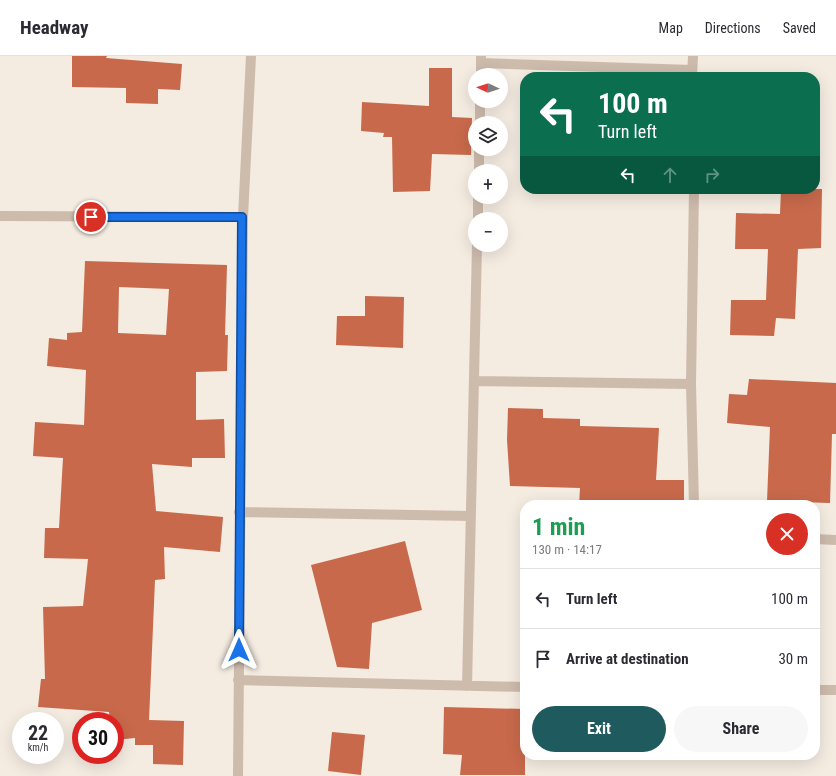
<!DOCTYPE html>
<html lang="en">
<head>
<meta charset="utf-8">
<style>
  body { margin:0; font-family:"Roboto Condensed",sans-serif; background:#f7f7f7; color:#2b2b33; height:100vh; display:flex; flex-direction:column; font-size:15px; white-space:nowrap }
  * { box-sizing:border-box; margin:0 }
  p { font-size:13px; color:#7c7c81 }
  .icon { flex:none; width:22px; height:22px; fill:none; stroke:currentColor; stroke-width:2; stroke-linecap:round; stroke-linejoin:round }
  .map { position:relative; flex:1; overflow:hidden }
  .drawer { position:absolute; left:520px; top:444px; width:300px; height:260px; display:flex; flex-direction:column; background:#fff; border-radius:16px; box-shadow:0 4px 16px #0002 }
  .drawer>* { flex:none }
  .banner { position:absolute; left:520px; top:16px; width:300px; height:122px; border-radius:16px; box-shadow:0 4px 16px #0002; background:#0b6e4f; color:#fff; overflow:hidden }
  .needle { width:26px; rotate:274deg }
  .fabs { position:absolute; left:468px; top:12px; display:grid; gap:8px }
  .fabs a { display:grid; place-items:center; width:40px; height:40px; border-radius:50%; background:#fff; box-shadow:0 4px 16px #0002; font-size:20px }
  .speed { position:absolute; left:12px; top:656px; display:flex; gap:8px; font-size:20px; font-weight:700; text-align:center }
  .speed>* { display:grid; place-content:center; width:52px; height:52px; border-radius:50%; background:#fff; box-shadow:0 4px 16px #0002; line-height:1 }
  .speed small { font-size:10px; font-weight:400 }
  .speed .limit { border:6px solid #d22; background:#fff; color:#111 }
  .pin { position:absolute; display:grid; place-items:center; width:34px; height:34px; color:#fff; margin:-17px; border:2px solid #fff; border-radius:50%; box-shadow:0 1px 4px #0007 }
  .me { position:absolute; width:44px; margin:-22px; rotate:0deg; stroke-linejoin:round; filter:drop-shadow(0 0 3px #0008) }
  .turn { display:flex; align-items:center; gap:14px; height:84px; padding:0 12px; font-size:18px }
  .turn .icon { width:52px; height:52px; stroke-width:2.5 }
  .turn b { display:block; font-size:28px; line-height:34px }
  .lanes { display:flex; align-items:center; height:38px; padding:0 12px; background:#0003; justify-content:center; gap:20px; direction:ltr }
  .lanes .off { opacity:.35 }
  .round { display:grid; place-items:center; flex:none; width:42px; height:42px; border-radius:21px; background:#f7f7f7 }
  .summary { display:flex; align-items:center; justify-content:space-between; height:68px; padding:0 12px }
  h1 { font-size:24px; font-weight:700; line-height:30px; color:#1e9e55 }
  .cta { display:flex; gap:8px; margin-top:auto; padding:8px 12px }
  .cta a { flex:1; height:46px; border-radius:24px; background:#1f5a5e; color:#fff; font-size:16px; font-weight:700; line-height:46px; text-align:center }
  .cta a+a { background:#f7f7f7; color:#2b2b33 }
  ul { padding:0; list-style:none }
  li { display:flex; align-items:center; gap:12px; height:60px; padding:0 12px; border-top:1px solid #e1e1e2 }
  li div { flex:1 }
  li b { display:block; font-size:15px }
  li em { font-style:normal }
  header { display:flex; align-items:center; gap:24px; box-sizing:border-box; height:56px; padding:0 20px; background:#fff; border-bottom:1px solid #e1e1e2 }
  header strong { font-size:19px }
  nav { display:flex; gap:22px; margin-inline-start:auto; font-size:14px }
  .map>svg:first-child { display:block }
  .building { fill:#c8694b; fill-rule:evenodd }
  .lines { fill:none; stroke-linecap:round; stroke-linejoin:round }
  .minor { stroke:#cdbbac; stroke-width:10 }
  .route-casing { stroke:#114b97; stroke-width:10 }
  .route { stroke:#1a73e8; stroke-width:7 }
</style>
</head>
<body>
<header>
<strong>Headway</strong>
<nav><a>Map</a><a>Directions</a><a>Saved</a></nav>
</header>
<div class="map">
<svg width="836" height="720" viewBox="0 0 836 720">
  <rect width="100%" height="100%" fill="#f4ebe1"/>
  <!-- building -->
  <path class="building" d="M72,0H107L106,2L182,8L180,34L158,33V48L126,47V32L72,31Z
    M429,12H452V61L472,62L471,99L432,98L430,135L393,136L392,81H383L384,77L361,75L362,46L429,50Z
    M781,133H822L821,192L798,193L795,263L776,262L774,280L730,279L731,244H766L768,193H735L736,157L780,158Z
    M85,205L227,209L225,279H228L227,315L196,316V364L224,363L225,402H192V411L152,408L156,455L223,461L220,496L164,491L165,523L155,524L149,664L184,665L183,709L153,708V689H135V682L115,684V665H110L109,656L38,651L41,623H45L43,551L83,550L88,503L44,502L45,472H59L63,402L33,400L35,366L84,369L86,314L47,310L49,282L67,284V277L82,276ZM119,231L169,233L166,279L118,277Z
    M365,240L404,241L403,292L336,289L337,260H365Z
    M749,323L836,327V378H832L830,447L767,445L770,371L727,367L729,338L747,339Z
    M508,352L543,353V362L580,363V370L659,372L656,424H684V449H579L580,432L510,430L507,384Z
    M405,485L422,554L372,567L369,613L337,611L311,509Z
    M444,651L525,653V719H460L462,699L443,698Z
    M332,676L365,679L361,719L328,715Z"/>
  <g class="lines">
    <!-- minor -->
    <path class="minor" d="M481,7L692,14
      M481,19V0
      M692,21L693,0
      M480,67V45
      M479,115V93
      M694,133L691,328L694,449
      M0,160L243,161
      M478,163V141
      M474,325L691,328
      M239,456L471,460
      M815,483L836,484
      M238,624L525,631
      M467,630L477,189
      M815,634H836
      M238,720L243,161L251,0"/>
  </g>
  <g class="lines">
    <defs>
      <path id="route" d="M91,161H242L239,594"/>
    </defs>
    <!-- route casing -->
    <use href="#route" class="route-casing"/>
    <!-- route -->
    <use href="#route" class="route"/>
  </g>
</svg>
<div class="fabs">
<a><svg class="needle" viewBox="-14 -14 28 28"><path d="M0-13l5 13h-10z" fill="#e53935"/><path d="M0 13l5-13h-10z" fill="#7c7c81"/></svg></a>
<a><svg class="icon" aria-label="layers" viewBox="0 0 24 24"><path d="M12 4l9 5-9 5-9-5zM3 14l9 5 9-5"/></svg></a>
<a>+</a>
<a>−</a>
</div>
<div class="speed"><div>22<small>km/h</small></div><div class="limit">30</div></div>
<div class="pin" style="left:91px;top:161px;background:#d93025"><svg class="icon" aria-label="arrive" viewBox="0 0 24 24"><path d="M6 21V4h12l-3 4 3 4H6"/></svg></div>
<svg class="me" style="left:239px;top:594px" viewBox="-20 -20 40 40"><path d="M0-17L14 15 0 8-14 15z" fill="#1a73e8" stroke="#fff" stroke-width="4"/></svg>
<div class="banner">
<div class="turn"><svg class="icon" aria-label="left" viewBox="0 0 24 24"><path d="M17 20v-9H6M10 6l-5 5 5 5"/></svg><div><b>100 m</b>Turn left</div></div>
<div class="lanes"><svg class="icon" aria-label="left" viewBox="0 0 24 24"><path d="M17 20v-9H6M10 6l-5 5 5 5"/></svg><svg class="icon off" aria-label="ahead" viewBox="0 0 24 24"><path d="M12 20V5M6 11l6-6 6 6"/></svg><svg class="icon off" aria-label="right" viewBox="0 0 24 24"><path d="M7 20v-9h11M14 6l5 5-5 5"/></svg></div>
</div>
<section class="drawer">
<div class="summary"><div><h1>1 min</h1><p>130 m · 14:17</p></div><a class="round" style="background:#d93025;color:#fff"><svg class="icon" aria-label="close" viewBox="0 0 24 24"><path d="M6 6l12 12M18 6L6 18"/></svg></a></div>
<ul>
<li><svg class="icon" aria-label="left" viewBox="0 0 24 24"><path d="M17 20v-9H6M10 6l-5 5 5 5"/></svg><div><b>Turn left</b></div><em>100 m</em></li>
<li><svg class="icon" aria-label="arrive" viewBox="0 0 24 24"><path d="M6 21V4h12l-3 4 3 4H6"/></svg><div><b>Arrive at destination</b></div><em>30 m</em></li>
</ul>
<div class="cta"><a>Exit</a><a>Share</a></div>
</section>
</div>
</body>
</html>
